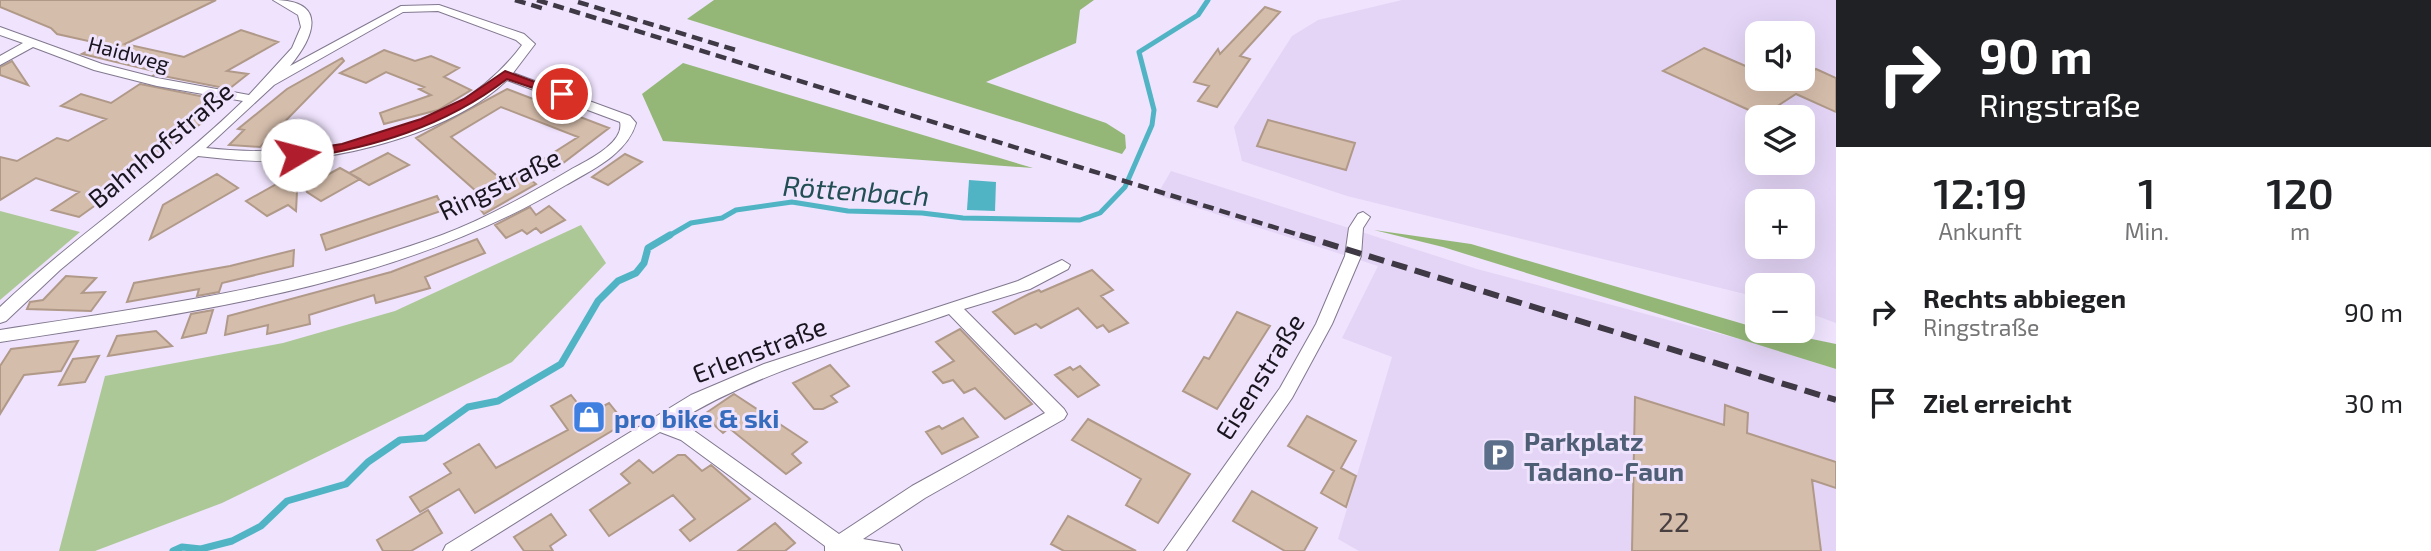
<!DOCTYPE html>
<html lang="de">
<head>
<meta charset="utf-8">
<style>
  body { margin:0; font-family:"Exo 2",sans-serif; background:#f2f2f2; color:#202124; height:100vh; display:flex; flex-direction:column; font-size:26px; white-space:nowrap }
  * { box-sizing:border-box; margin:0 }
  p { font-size:23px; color:#757577 }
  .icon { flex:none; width:38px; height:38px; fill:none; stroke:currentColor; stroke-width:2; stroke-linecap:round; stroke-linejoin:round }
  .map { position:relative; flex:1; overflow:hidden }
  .details { display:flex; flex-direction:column; background:#fff; width:595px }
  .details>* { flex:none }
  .banner { background:#202124; color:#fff; overflow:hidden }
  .controls { position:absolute; left:1745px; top:21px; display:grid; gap:14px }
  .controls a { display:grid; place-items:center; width:70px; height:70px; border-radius:14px; background:#fff; box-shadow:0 7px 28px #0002; font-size:35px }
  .pin { position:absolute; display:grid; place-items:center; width:60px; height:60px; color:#fff; margin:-30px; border:4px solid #fff; border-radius:50%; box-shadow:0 2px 7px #0007 }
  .me { position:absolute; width:77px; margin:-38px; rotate:82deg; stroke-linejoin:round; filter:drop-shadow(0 0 5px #0008) }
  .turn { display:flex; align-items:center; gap:24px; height:147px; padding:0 28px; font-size:32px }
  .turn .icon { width:91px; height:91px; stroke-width:2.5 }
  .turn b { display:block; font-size:49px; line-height:60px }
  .eta { display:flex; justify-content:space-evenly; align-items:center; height:119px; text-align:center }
  .eta b { font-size:42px; font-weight:600; line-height:49px }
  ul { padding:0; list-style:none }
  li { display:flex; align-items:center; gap:21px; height:91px; padding:0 28px }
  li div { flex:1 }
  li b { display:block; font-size:26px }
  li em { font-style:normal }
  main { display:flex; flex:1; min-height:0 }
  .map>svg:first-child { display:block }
  .built { fill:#e4d5f6; fill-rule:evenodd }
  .green { fill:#acc896 }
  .forest { fill:#94b778 }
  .water { fill:#50b4c4 }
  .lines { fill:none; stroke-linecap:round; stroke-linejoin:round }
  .stream-far1 { stroke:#50b4c4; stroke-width:5 }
  .stream { stroke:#50b4c4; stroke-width:7 }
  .building { fill:#d5bdab; stroke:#b09988; stroke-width:2 }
  .minor-casing { stroke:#82788f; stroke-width:2 }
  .minor { fill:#fff; fill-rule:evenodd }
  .rail-far1 { stroke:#3e3945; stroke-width:4.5; stroke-dasharray:11 6; stroke-linecap:butt }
  .rail { stroke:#3e3945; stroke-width:6; stroke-dasharray:16 8; stroke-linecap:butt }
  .route { fill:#b01d2c; stroke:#72131d; stroke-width:2 }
  .labels { text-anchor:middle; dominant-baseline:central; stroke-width:6; stroke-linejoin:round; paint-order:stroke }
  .far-street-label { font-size:21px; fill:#19151e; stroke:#efe3fd }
  .street-label { font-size:26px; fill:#19151e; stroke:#efe3fd }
  .shop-label { font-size:26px; font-weight:bold; fill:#366cbe; stroke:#efe3fd; text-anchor:start }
  .service-label { font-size:26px; font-weight:bold; fill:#4e5e75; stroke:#efe3fd; text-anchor:start }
  .water-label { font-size:28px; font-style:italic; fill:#224e55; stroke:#efe3fd }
  .near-number-label { font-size:28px; fill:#483f41 }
</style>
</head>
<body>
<main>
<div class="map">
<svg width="1836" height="551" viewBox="0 0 1836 551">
  <rect width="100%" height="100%" fill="#efe3fd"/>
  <!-- built -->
  <path class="built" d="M1402,0H1836V323L1803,311L1802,285H1757V297L1347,196L1242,161L1234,127L1292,36L1318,20ZM1757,33H1802V79H1757ZM1757,117H1802V163H1757ZM1757,201H1802V247H1757Z
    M1171,171L1477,269L1758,344L1836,369V551H1359L1338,539L1392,357L1342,338L1378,266L1157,195Z"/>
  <!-- green -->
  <path class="green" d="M0,211L80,232L0,300Z
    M581,225L606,263L512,362L222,503L95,551H59L105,376L283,343L395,311Z"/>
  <!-- forest -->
  <path class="forest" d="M714,0H1094L1080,10L1076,43L986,82L1106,123L1125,135L1126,148L1122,154L687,19Z
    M683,63L1033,168L663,141L642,94Z
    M1374,230L1471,244L1757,328V331H1773L1836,344V369L1443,247Z"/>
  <!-- water -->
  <path class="water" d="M969,180L996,182L995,211L967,210Z"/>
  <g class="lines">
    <!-- stream-far1 -->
    <path class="stream-far1" d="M667,237L691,223L722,218L736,210L792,202L848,211L922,213L963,218L1080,220L1100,213L1125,187L1152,125L1154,110L1139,52L1198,15L1208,0"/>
    <!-- stream -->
    <path class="stream" d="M173,551L182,547L201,549L232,541L261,526L287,501L346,484L368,462L400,440L425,438L468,407L498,401L561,364L598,301L618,281L636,273L644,263L648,248L670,235"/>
  </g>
  <!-- building -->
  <path class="building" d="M0,0H216L125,44L184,57L241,30L278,42L227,71L248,74L229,89L158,75H154L158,72L82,54L102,44L57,34L51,28L0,7Z
    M1265,7L1280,12L1240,56L1250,59L1217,107L1198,101L1209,86L1194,82L1218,49L1220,54Z
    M1704,48L1757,71V79H1774L1790,86L1816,69L1836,78V112L1796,94L1762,116L1663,71Z
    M384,50L415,61L431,56L459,68L444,77L471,90L438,110L384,124L380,113L431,95L419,89L424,87L386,72L366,83L340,73Z
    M342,58L344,61L260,147L229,145L244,130L238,129L287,89Z
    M12,61L28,85L0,75V67Z
    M140,84L215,99L197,116L208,118L177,142L167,141L173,145L100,195L107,197L79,217L52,210L79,192L36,178L0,200V157L17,161L57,138L68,141L106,119L61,106L81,94L111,103Z
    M507,89L609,128L554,170L539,162L578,137L501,107L451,137L502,180L521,172L536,184L484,214L480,209L486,200L416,138Z
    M1268,120L1355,143L1346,170L1257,146Z
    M388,153L409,165L369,185L349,173Z
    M625,154L642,162L608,185L592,177Z
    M297,162H303L327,175L340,168L360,179L321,201L307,192Z
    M298,172L296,211L288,205L267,216L246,201Z
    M217,174L238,188L150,239L163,205Z
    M437,196L444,210L326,250L321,235Z
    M549,206L565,220L541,233L536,228L527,234L522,230L506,238L495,225L530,207L536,215Z
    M477,239L485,253L425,277L430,288L376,303L374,295L309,315L310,324L267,334L268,325L225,335L228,316L391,272Z
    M294,250L293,266L222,283L219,292L197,296L199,289L127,302L134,283L230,266Z
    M1092,270L1113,290L1101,296L1128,323L1109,332L1103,325L1097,328L1078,308L1041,328L1036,324L1015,334L993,312L1029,294L1039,290L1041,292Z
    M66,276L96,278L82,293L105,292L91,311L27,309L30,302L43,300Z
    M213,310L206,333L182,338L191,314Z
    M1237,312L1270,326L1217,409L1183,391L1204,357L1209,359Z
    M960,329L1032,404L1005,419L975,388L964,393L953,380L943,383L933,372L954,361L936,342Z
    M156,331L172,346L108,356L117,336Z
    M78,341L61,371L24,375L0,414V366L11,349Z
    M99,356L85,382L59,385L73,359Z
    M830,365L849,386L831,396L837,402L823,409H814L793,383Z
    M1080,366L1099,385L1078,397L1055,375L1070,367L1073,370Z
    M734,394L807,442L792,454L801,463L786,474L729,428L723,433L703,415Z
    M571,395L583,410L593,404L598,409L609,403L625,423L475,513L459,489L420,512L410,497L451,473L444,464L479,444L496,468L568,430L551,406Z
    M1635,397L1724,425L1725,405L1748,413L1747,433L1836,462V488L1812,480L1821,551H1632Z
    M1307,416L1356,441L1341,468L1356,476L1346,507L1321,493L1334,471L1288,446Z
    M963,418L978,437L942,454L926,432L939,426L942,429Z
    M1088,419L1190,474L1158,523L1126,505L1141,479L1072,440Z
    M678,455H685L702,471L711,465L750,499L690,541L680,530L695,519L673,495L609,536L590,510L630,483L621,474L639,460L653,473Z
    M1252,491L1317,528L1304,551H1285L1233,521Z
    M428,510L442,533L411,551H383L377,540Z
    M551,514L566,535L550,546L553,551H524L514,537Z
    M1068,516L1136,551H1064L1051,544Z
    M775,523L795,543L785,551H738Z"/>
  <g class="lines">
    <defs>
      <path id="minor" d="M273,0C328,0 315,36 290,66L401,6L439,5L524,34L535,44L513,73L630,116L636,123C627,154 592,170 566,185C395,287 193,312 0,342V330C149,307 300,287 442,235C487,218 529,194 570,170C586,161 625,143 620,122L507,80C454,131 350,158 278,161C251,162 224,159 198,156L60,270L6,321L0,323V307C77,234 167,175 243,101L157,86L94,70L33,47L0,65V56L23,43L0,35V27L102,64L157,78L249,95L292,48L301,27L298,15ZM438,11L516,40L522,45C452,139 317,160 206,148L274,85L403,12Z
        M1363,212L1370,217L1363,228L1361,256L1332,324L1292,398L1186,551H1164L1280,388L1316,324L1345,256L1349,228L1358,214Z
        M1062,260L1070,265L1068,269L1030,289L964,309L1064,409L1067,414L1064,419L925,498L863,539L899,545L902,551H825V546L681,440L660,432L470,551H443L446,545L691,395L764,364L1018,281ZM949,314L1045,413L912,486L839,534L693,430L675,423C758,371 857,346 949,314Z"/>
    </defs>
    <!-- minor casing -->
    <use href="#minor" class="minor-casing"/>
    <!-- minor -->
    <use href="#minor" class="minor"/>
    <!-- rail-far1 -->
    <path class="rail-far1" d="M515,0L545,9
      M537,0L1306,237
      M578,2L739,51"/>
    <!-- rail -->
    <path class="rail" d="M1300,235L1836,400"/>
  </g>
  <!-- route -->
  <path class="route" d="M505,71L568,94L562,98L507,79C444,127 375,147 297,159L290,155L297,151L342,144L421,119L464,99Z"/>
  <!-- icons -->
  <defs>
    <symbol id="shop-square" viewBox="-11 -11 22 22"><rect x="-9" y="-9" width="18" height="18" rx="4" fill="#3f7fe0" stroke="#efe3fd"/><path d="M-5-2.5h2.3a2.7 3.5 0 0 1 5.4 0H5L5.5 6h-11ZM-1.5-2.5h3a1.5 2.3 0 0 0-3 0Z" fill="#fff"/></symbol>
    <symbol id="parking-square" viewBox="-11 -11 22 22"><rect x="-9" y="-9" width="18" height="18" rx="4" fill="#5c6f8a" stroke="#efe3fd"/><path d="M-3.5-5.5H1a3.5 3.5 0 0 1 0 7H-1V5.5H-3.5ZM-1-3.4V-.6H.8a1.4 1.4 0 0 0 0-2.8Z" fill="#fff"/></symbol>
  </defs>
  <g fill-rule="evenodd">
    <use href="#shop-square" x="570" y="398" width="38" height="38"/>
    <use href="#parking-square" x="1480" y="436" width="38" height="38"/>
  </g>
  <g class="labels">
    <!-- far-street labels -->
    <g class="far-street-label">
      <text transform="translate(129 53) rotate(15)">Haidweg</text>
    </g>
    <!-- street labels -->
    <g class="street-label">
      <text transform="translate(160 144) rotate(-40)">Bahnhofstraße</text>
      <text transform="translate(499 183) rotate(-26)">Ringstraße</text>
      <text transform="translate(759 349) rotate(-21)">Erlenstraße</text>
      <text transform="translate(1259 376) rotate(-58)">Eisenstraße</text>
    </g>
    <!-- shop labels -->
    <g class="shop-label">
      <text x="614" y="417">pro bike &amp; ski</text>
    </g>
    <!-- service labels -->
    <g class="service-label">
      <text x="1524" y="440">Parkplatz<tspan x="1524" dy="30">Tadano-Faun</tspan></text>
    </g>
    <!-- water labels -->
    <g class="water-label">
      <text transform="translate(856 190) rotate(4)">Röttenbach</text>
    </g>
    <!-- near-number labels -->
    <g class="near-number-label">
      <text x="1674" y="521">22</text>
    </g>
  </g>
</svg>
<div class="controls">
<a><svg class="icon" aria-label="sound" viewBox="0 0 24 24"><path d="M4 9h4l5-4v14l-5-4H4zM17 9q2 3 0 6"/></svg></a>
<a><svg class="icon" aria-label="layers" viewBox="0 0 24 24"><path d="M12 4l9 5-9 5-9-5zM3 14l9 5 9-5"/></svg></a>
<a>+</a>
<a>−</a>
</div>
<div class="pin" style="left:562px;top:94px;background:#d93025"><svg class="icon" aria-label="arrive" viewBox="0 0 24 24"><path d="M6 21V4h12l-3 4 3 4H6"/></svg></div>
<svg class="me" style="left:297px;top:155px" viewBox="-20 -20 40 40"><circle r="19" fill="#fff"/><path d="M0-13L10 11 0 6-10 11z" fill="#b01d2c"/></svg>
</div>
<section class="details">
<div class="banner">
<div class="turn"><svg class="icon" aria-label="right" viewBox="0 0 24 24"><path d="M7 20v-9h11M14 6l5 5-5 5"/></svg><div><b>90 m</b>Ringstraße</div></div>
</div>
<div class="eta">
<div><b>12:19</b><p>Ankunft</p></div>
<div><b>1</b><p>Min.</p></div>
<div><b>120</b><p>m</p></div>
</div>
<ul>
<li><svg class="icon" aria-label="right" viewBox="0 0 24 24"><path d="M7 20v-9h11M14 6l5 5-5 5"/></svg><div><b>Rechts abbiegen</b><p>Ringstraße</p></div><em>90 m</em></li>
<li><svg class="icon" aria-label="arrive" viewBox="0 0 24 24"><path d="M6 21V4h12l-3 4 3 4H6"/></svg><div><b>Ziel erreicht</b></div><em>30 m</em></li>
</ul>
</section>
</main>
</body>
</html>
